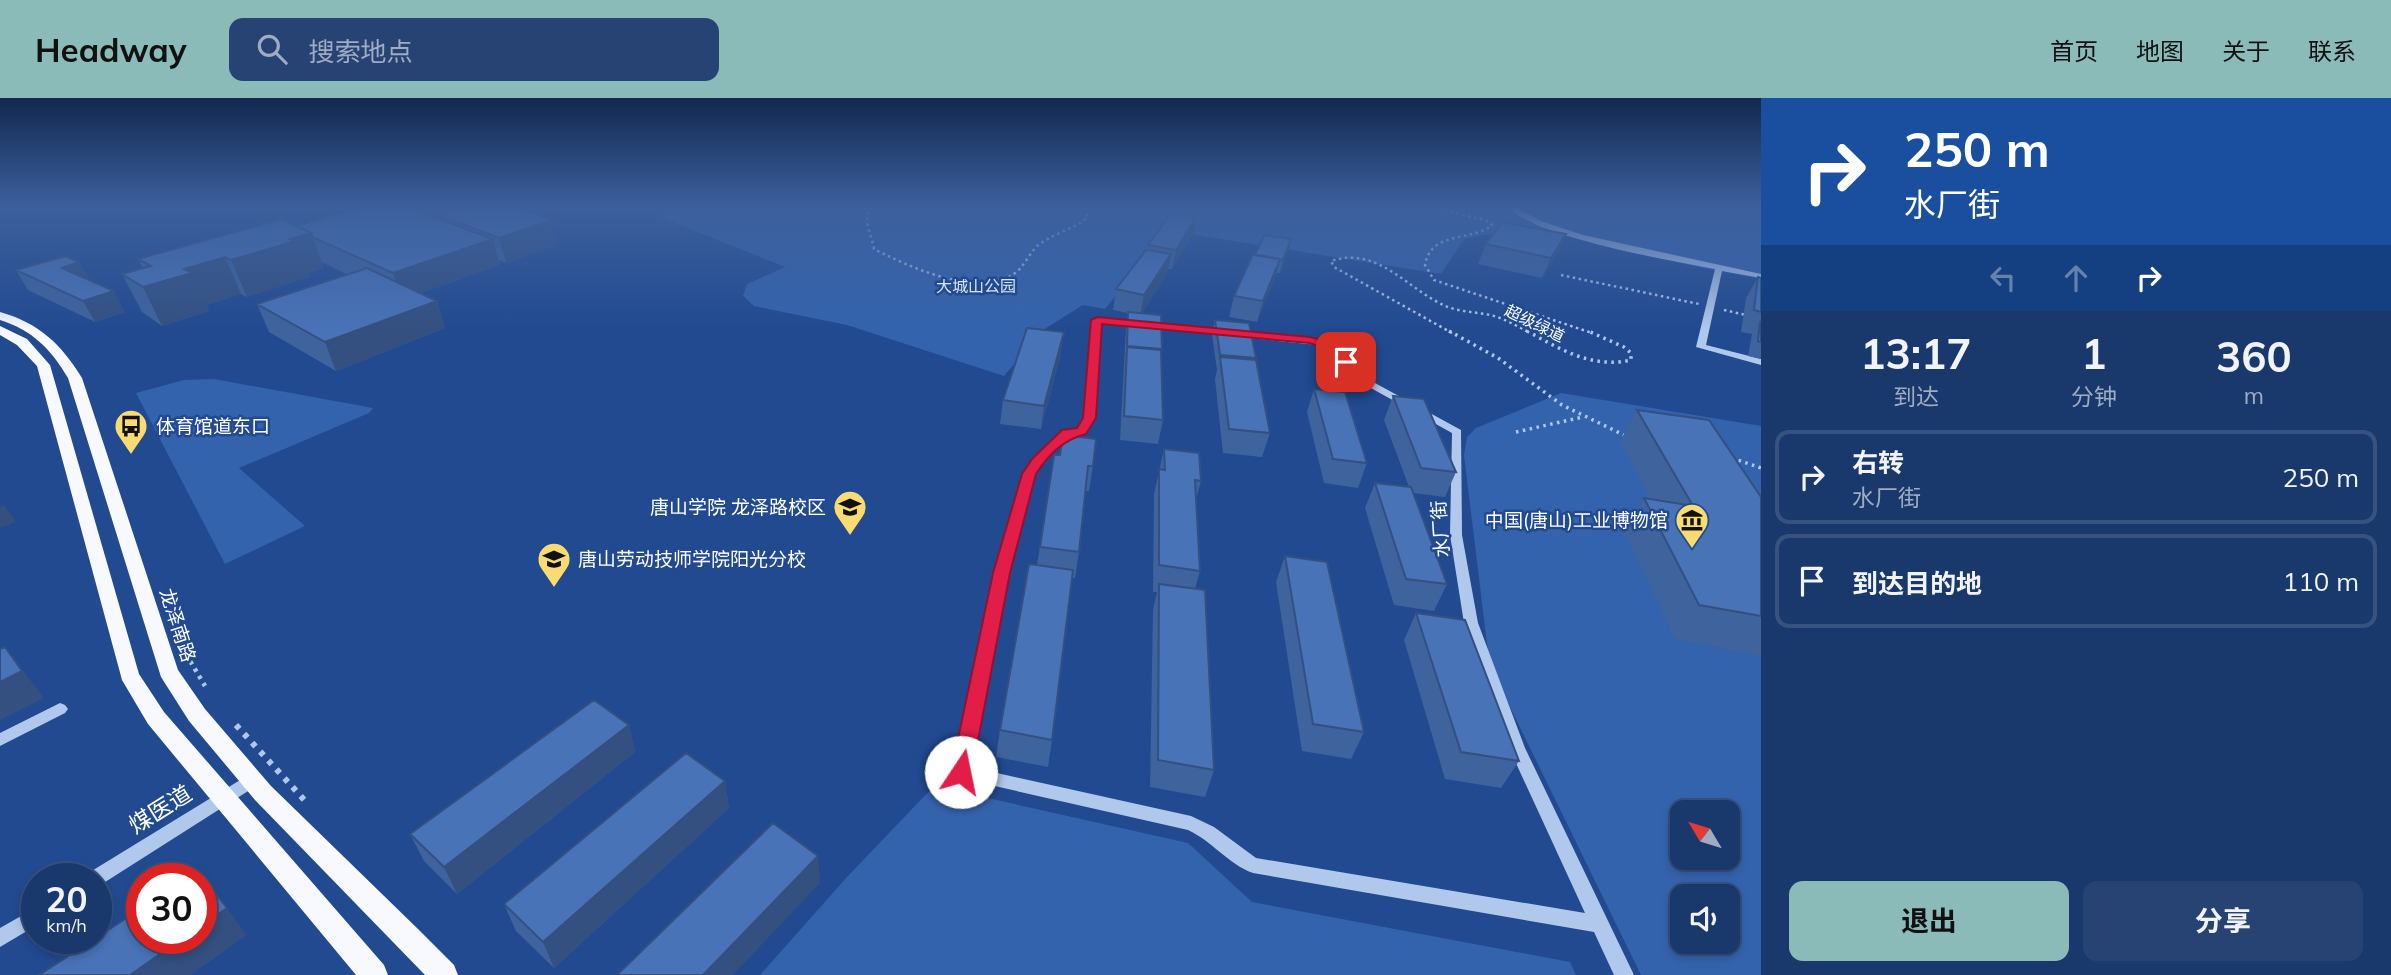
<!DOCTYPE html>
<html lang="zh">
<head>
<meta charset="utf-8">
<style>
  body { margin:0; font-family:Mulish,"Noto Sans SC",sans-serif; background:#264374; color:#f1f3f6; height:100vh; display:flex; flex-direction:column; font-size:26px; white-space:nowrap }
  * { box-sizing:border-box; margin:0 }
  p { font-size:23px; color:#9facc2 }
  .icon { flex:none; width:38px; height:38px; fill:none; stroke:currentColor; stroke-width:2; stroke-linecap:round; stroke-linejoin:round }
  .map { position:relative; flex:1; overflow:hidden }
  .sheet { display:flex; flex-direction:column; background:#19386c; width:630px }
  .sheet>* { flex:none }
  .banner { background:#1a4fa0; color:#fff; overflow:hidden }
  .needle { width:46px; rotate:308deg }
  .tools { position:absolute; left:1670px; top:702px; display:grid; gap:14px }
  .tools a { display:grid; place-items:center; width:70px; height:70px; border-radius:14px; background:#19386c; box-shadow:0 4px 10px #0003,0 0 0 2px #37527f; font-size:35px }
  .speed { position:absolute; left:21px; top:765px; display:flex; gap:14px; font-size:35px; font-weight:700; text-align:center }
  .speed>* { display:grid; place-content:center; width:91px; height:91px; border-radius:50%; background:#19386c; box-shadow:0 4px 10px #0003,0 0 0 2px #37527f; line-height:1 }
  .speed small { font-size:18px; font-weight:400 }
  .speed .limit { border:10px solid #d22; background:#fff; color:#111 }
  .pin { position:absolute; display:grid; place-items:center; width:60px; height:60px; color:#fff; margin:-30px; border-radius:14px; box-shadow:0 4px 10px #0006 }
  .me { position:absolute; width:77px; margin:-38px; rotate:11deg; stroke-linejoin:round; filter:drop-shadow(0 0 5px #0008) }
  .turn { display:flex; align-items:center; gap:24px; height:147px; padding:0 28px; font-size:32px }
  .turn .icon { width:91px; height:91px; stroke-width:2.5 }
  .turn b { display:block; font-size:49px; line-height:60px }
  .lanes { display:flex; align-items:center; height:66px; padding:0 28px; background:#0003; justify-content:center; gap:35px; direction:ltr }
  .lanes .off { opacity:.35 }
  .eta { display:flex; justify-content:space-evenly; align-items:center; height:119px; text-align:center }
  .eta b { font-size:42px; font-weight:700; line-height:49px }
  .primary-button { display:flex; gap:14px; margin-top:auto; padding:14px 28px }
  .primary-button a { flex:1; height:80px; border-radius:14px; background:#8bbbb9; color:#111; font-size:28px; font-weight:700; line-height:80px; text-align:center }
  .primary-button a+a { background:#264374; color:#f1f3f6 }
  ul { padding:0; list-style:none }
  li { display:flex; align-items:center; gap:21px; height:94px; margin:0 14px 10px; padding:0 14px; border:4px solid #37527f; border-radius:14px }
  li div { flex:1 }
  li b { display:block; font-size:26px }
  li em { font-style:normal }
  header { display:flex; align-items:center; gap:42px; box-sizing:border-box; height:98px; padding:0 35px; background:#8bbbb9; color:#111 }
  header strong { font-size:33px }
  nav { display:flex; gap:38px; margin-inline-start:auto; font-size:24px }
  .search { width:490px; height:63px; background:#264374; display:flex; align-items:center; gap:18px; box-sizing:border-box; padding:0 24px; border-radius:14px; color:#9facc2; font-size:26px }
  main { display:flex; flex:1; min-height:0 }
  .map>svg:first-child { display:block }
  .green { fill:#3463ad; fill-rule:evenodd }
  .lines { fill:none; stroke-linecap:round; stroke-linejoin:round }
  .path-far3 { stroke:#b1c8ed; stroke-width:2.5; stroke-dasharray:2.5 3.5; stroke-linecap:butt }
  .path-far2 { stroke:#b1c8ed; stroke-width:3.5; stroke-dasharray:2.5 4.5; stroke-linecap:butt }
  .path-far1 { stroke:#b1c8ed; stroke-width:4.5; stroke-dasharray:3.5 5; stroke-linecap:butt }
  .path { stroke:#b1c8ed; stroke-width:6; stroke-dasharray:5 7; stroke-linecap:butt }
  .minor { fill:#b1c8ed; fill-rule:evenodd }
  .major { fill:#f7f9ff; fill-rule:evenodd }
  .wall { fill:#3f639d }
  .shaded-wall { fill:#335080 }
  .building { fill:#4973b7; stroke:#335080; stroke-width:2 }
  .route { fill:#e11d48; stroke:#92132f; stroke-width:2 }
  .labels { text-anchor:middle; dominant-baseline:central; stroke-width:5; stroke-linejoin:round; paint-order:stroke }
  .far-park-label { font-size:16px; fill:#d6e4f9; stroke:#214a90 }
  .far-street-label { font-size:16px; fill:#fff; stroke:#214a90 }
  .poi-label { font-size:19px; fill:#fff; stroke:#214a90; text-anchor:start }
  .street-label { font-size:19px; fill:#fff; stroke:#214a90 }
  .near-street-label { font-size:23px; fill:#fff; stroke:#214a90 }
</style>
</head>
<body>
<header>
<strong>Headway</strong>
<div class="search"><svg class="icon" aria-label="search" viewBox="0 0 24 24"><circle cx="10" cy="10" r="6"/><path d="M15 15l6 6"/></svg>搜索地点</div>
<nav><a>首页</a><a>地图</a><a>关于</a><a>联系</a></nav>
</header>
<main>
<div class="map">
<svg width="1761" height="877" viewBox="0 0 1761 877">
  <rect width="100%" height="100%" fill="#214a90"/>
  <!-- green -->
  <path class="green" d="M667,110H1761V181L1693,168L1514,125L1501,126L1500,134L1464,141L1441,176L1158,131L1138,169L1105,211L1083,207L1043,232L1004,278L847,227L754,208L743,198L747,186L785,169L660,119Z
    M214,281L373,310L369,315L239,370L305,428L225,466L136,295L184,282Z
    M1561,295L1761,328V877H1641L1510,609L1488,554L1464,357L1467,339L1476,330ZM1682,714H1727V760H1682ZM1682,798H1727V844H1682Z
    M934,688L1188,745L1252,804L1570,864L1576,877H760L847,779Z"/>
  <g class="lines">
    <!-- path-far3 -->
    <path class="path-far3" d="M873,110L867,116C866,129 872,138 874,151C907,168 977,200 1012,177C1025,170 1029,153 1041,145C1056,135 1074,131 1088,119L1085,110
      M1433,110L1485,122L1492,127C1472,144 1431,132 1425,167L1434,182L1592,235
      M1561,177L1699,206
      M1724,212L1746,217
      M1452,235L1334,169L1331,163C1379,147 1408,193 1448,209C1461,214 1476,214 1490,217C1504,220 1517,228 1530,235"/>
    <!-- path-far2 -->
    <path class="path-far2" d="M1449,233L1498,260L1562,307L1628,339
      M1527,233C1560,251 1592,271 1631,262V255L1624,249L1588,233
      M1516,334L1583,319
      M1732,360L1761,370"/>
    <!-- path-far1 -->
    <path class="path-far1" d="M186,556L205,588"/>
    <!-- path -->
    <path class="path" d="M236,627L308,706"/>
    <!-- minor -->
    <path class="minor" d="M1509,110H1516L1541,123L1583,137L1761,176V180L1722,173L1706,247L1761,261V267L1696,249L1715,171C1668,162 1540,140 1509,110Z
      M1097,219L1323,242L1332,246L1375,285L1461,332L1462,437L1478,525L1525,650L1634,877H1614L1594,834L1253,775C1228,766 1212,743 1188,732L955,679L953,674L995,475L1023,377L1048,346L1062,336L1078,331L1084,320L1093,222ZM1101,225L1318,247L1326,250L1369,289L1452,335L1450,437L1464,525L1509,650L1585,815L1256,760L1214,729L1191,718L970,669L1007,475L1035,377L1049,357L1062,345L1086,335L1094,320Z
      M60,605L65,607L68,611L65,615L0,648V635Z
      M250,676L256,678L258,683L256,688L102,786L96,788V780H87L90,774Z
      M37,809V827L0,849V830Z"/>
    <!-- major -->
    <path class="major" d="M0,214C39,225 61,246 82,280L178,572L205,611L271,688L418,831L454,867L458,877H425L255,702L189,623L161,579L68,280C51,251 32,232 0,222Z
      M0,228L27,241L50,267L139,576L164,614L384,867L388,877H356L148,626L122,582L37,268L17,247L0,237Z"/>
  </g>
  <!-- wall -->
  <path class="wall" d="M361,110H517L557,147L506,165L499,162L500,167L421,195L437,203L445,230L336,273L269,234L257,206L348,177L322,164L324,170L308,175L309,179L247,199L241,196L206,207L209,213L162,228L142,214L122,176L143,170L138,161L296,128Z
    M1196,119L1193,138L1172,171H1168L1167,176L1142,215L1163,322L1158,346L1120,342L1126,229L1128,215L1113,212L1116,191L1147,152L1148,147Z
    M1566,136L1557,156L1542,180L1478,166L1486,146Z
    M1291,141L1280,175H1276L1257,224L1229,219L1234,198L1255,157Z
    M79,164L89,182L125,214L95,224L28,192L16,172Z
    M1761,178V261L1748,258L1752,236L1741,234L1746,200L1758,179L1760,180Z
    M1215,222L1256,260L1270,335L1262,359L1223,355L1215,281L1217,272L1212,237Z
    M1061,256L1041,331L1000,326L1003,302Z
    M1314,291L1367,365L1358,390L1324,385L1307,314Z
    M1393,298L1456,374L1445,399L1413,395L1447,486L1434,513L1394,507L1365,410L1375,385L1409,389L1384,322Z
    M1637,312L1761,399V558L1675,541L1624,433L1644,400L1650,401L1620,343Z
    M1164,351L1201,383L1196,401L1200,473L1195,491L1214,672L1205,699L1150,689L1153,512L1157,494H1153L1154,396Z
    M1054,357L1093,368L1089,393H1085L1079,454L1075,480H1072L1052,642L1048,669L996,659L1000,632L1037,467Z
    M1285,458L1364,634L1351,661L1302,653L1276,484Z
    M1416,515L1519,663L1501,690L1445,681L1404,542Z
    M629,627L635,654L457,796L424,763L410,736Z
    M725,683L729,710L554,870L516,833L504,806Z"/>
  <!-- shaded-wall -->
  <path class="shaded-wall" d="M1196,119L1193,138L1172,171L1176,152Z
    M552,122L557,147L506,165L499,140Z
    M311,135L324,170L308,175L309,179L247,199L231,162L290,141Z
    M1566,136L1557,156L1542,180L1551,160Z
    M493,141L500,167L402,202L393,175Z
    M1291,141L1288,154L1280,175L1283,162Z
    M1171,156L1167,176L1140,218L1144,197Z
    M225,159L241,196L206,207L209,213L162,228L143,189L184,171Z
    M1280,161L1275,181L1257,224L1263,203Z
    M79,164L90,184L62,170Z
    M114,193L125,214L95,224L83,203Z
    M437,203L445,230L336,273L325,244Z
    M1064,234L1061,256L1041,331L1044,308Z
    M4,407L16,424L0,430V409Z
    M5,549L44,600L0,622V584Z
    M629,627L635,654L457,796L444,769Z
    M725,683L729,710L554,870L543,844Z
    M818,758L820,785L733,877H703Z
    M227,810L247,837L191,877H130L183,840H201V828Z"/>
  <!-- building -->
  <path class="building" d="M361,110H410L493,141L393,175L312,139L311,135L296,128Z
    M421,110H517L552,122L499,140Z
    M1171,115L1196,119L1176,152L1148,147Z
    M282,121L311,135L290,141L295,143L231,162L225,159L184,171L192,175L143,189L122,176L151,168L138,161Z
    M1502,124L1566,136L1551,160L1486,146Z
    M1264,137L1291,141L1283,162L1255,157Z
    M1146,152L1171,156L1144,197L1116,191Z
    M1253,156L1280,161L1263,203L1234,198Z
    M65,158L79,164L62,170L114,193L83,203L16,172Z
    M367,170L437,203L325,244L257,206Z
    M1758,179L1761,180V214L1754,212Z
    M1128,214L1161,217L1162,251L1127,248Z
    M1215,222L1249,225L1256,260L1220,257Z
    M1760,224H1761V244L1758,243Z
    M1027,230L1064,234L1044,308L1003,302Z
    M1127,249L1161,252L1163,322L1124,318Z
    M1220,259L1256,262L1270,335L1229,331Z
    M1314,291L1345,294L1367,365L1333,361Z
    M1393,298L1424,301L1456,374L1421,370Z
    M1637,312L1709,322L1761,399V518L1699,507L1644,400L1693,408Z
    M1063,337L1096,341L1093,368H1088L1079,454L1040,449L1054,357H1060Z
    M1164,351L1199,355L1201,383L1195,382L1200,473L1159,467V371L1165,372Z
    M1375,385L1411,389L1447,486L1406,481Z
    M1285,458L1327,464L1364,634L1313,626Z
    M1029,466L1073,472L1052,642L1000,632Z
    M1159,486L1205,492L1214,672L1158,662Z
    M1416,515L1465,522L1519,663L1461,654Z
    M5,549L22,573L0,584V551Z
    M594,602L629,627L444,769L410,736Z
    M686,655L725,683L543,844L504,806Z
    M773,725L818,758L703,877H617Z
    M198,773L227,810L201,828V780H186Z
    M142,810V840H183L130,877H39Z"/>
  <!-- sky -->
  <linearGradient id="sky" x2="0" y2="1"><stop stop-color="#12294f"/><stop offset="0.47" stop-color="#3d609c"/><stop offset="1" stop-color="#3d609c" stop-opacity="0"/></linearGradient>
  <rect width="1761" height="232" fill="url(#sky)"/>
  <!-- route -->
  <path class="route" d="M1097,219L1310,239L1333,245L1352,264L1341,266L1325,250L1309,245L1102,226L1096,320L1086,336C1065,341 1048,357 1036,376L1010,475L972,674L969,680L961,682L954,680L951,674L993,475L1022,376L1032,361L1062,332L1077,330L1083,320L1091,222Z"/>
  <!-- icons -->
  <defs>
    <symbol id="bus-pin" viewBox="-11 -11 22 30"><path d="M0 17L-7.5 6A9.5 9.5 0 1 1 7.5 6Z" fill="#f9db72" stroke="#214a90"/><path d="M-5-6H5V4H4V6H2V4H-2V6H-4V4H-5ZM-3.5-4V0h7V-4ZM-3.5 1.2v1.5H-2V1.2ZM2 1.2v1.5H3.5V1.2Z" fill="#111"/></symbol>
    <symbol id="university-pin" viewBox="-11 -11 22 30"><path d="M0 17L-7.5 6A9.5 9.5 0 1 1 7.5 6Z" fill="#f9db72" stroke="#214a90"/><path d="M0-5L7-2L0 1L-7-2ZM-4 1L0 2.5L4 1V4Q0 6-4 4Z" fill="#111"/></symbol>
    <symbol id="museum-pin" viewBox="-11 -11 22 30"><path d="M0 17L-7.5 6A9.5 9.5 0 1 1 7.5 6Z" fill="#f9db72" stroke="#214a90"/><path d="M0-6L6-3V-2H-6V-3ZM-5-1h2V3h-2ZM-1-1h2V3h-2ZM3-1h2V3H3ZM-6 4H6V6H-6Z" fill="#111"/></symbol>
  </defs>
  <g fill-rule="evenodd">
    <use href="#bus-pin" x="112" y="309" width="38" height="52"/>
    <use href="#university-pin" x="831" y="390" width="38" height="52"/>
    <use href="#museum-pin" x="1673" y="403" width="38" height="52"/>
    <use href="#university-pin" x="535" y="442" width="38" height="52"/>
  </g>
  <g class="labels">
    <!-- far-park labels -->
    <g class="far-park-label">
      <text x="976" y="188">大城山公园</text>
    </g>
    <!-- far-street labels -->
    <g class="far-street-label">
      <text transform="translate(1535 225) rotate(26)">超级绿道</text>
    </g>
    <!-- poi labels -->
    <g class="poi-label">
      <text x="156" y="328">体育馆道东口</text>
      <text x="826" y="409" text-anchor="end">唐山学院 龙泽路校区</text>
      <text x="1668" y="422" text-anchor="end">中国(唐山)工业博物馆</text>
      <text x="578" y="461">唐山劳动技师学院阳光分校</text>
    </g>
    <!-- street labels -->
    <g class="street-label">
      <text transform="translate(1440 431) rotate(-94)">水厂街</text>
      <text transform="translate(178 527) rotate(72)">龙泽南路</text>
    </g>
    <!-- near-street labels -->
    <g class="near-street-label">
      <text transform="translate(160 711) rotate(-32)">煤医道</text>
    </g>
  </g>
</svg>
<div class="tools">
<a><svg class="needle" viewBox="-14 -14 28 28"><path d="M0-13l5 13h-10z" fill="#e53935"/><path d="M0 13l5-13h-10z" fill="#9facc2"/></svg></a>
<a><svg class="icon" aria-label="sound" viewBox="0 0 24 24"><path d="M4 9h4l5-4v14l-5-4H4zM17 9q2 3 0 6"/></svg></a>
</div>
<div class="speed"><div>20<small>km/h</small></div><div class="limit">30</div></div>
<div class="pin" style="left:1346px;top:264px;background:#d93025"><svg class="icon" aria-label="arrive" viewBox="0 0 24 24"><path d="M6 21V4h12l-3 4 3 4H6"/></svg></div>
<svg class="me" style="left:961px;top:674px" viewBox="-20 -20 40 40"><circle r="19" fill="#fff"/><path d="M0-13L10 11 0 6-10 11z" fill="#e11d48"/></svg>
</div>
<section class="sheet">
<div class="banner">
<div class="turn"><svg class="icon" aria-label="right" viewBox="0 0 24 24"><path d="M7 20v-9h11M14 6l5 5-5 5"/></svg><div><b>250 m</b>水厂街</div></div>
<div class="lanes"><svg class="icon off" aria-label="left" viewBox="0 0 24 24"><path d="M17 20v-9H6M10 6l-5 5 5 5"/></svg><svg class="icon off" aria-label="ahead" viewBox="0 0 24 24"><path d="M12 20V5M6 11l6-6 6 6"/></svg><svg class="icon" aria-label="right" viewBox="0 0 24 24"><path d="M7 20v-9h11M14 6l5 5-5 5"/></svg></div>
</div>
<div class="eta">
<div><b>13:17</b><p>到达</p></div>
<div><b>1</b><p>分钟</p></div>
<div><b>360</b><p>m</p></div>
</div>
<ul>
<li><svg class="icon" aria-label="right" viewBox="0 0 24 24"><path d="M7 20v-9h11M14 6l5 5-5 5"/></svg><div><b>右转</b><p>水厂街</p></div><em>250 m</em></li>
<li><svg class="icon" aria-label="arrive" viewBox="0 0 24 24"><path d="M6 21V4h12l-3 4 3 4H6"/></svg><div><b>到达目的地</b></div><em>110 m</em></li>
</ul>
<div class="primary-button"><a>退出</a><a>分享</a></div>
</section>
</main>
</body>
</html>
